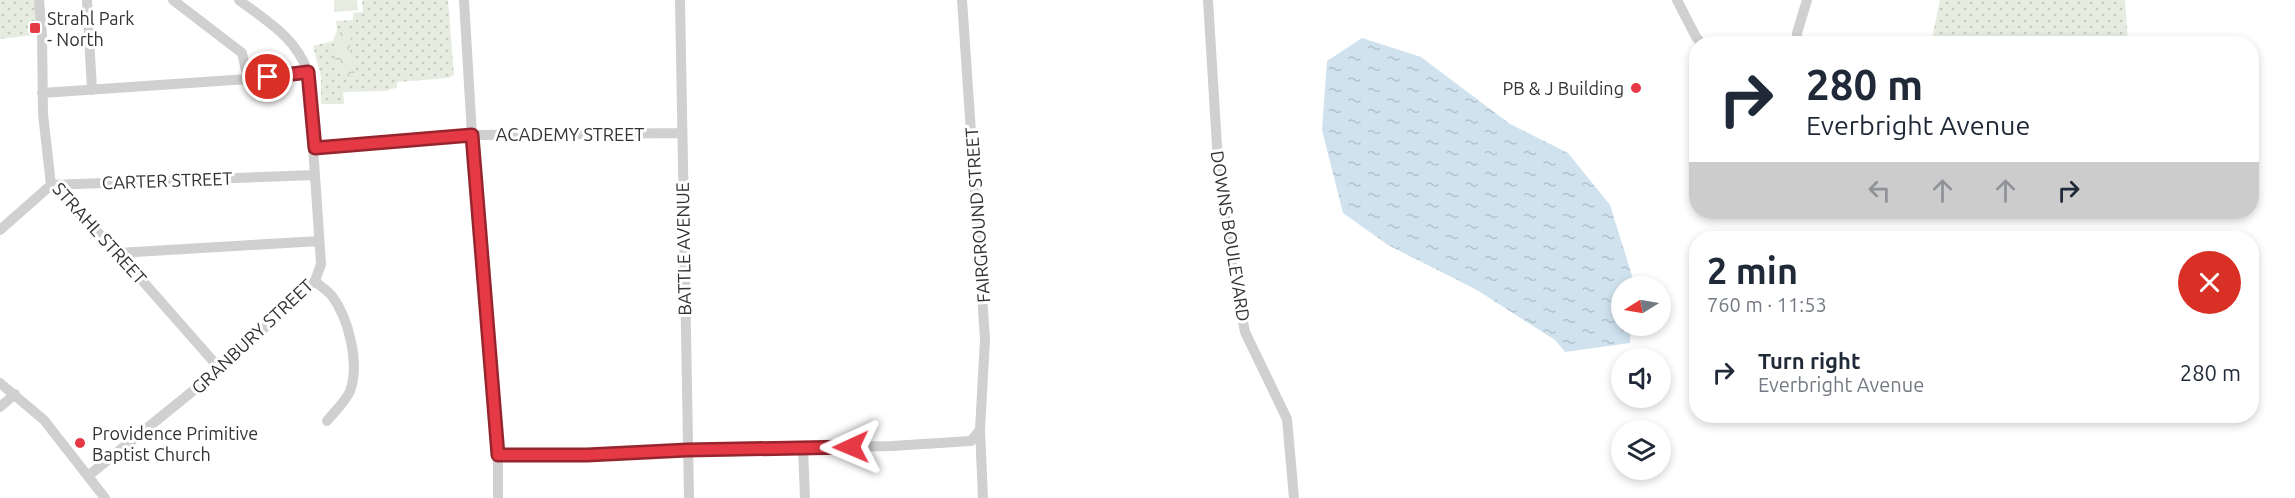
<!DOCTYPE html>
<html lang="en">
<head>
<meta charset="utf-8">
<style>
  body { margin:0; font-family:Ubuntu,sans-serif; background:#f6f6f7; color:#1f2937; height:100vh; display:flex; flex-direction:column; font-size:22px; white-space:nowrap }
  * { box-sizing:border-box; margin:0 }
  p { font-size:20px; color:#747a83 }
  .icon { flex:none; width:33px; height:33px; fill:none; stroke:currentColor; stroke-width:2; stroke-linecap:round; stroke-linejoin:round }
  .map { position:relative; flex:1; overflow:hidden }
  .sheet { position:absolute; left:1689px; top:231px; width:570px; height:192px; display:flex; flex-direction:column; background:#fff; border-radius:24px; box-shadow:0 3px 9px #0003 }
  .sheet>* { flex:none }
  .hud { position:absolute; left:1689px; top:36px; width:570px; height:183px; border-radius:24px; box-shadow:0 3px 9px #0003; background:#fff; color:#1f2937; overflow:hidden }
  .needle { width:39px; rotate:259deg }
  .buttons { position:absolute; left:1611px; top:276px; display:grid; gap:12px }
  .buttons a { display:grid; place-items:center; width:60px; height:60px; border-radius:50%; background:#fff; box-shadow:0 3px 9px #0003; font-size:30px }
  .pin { position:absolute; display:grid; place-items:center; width:51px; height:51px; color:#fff; margin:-26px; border:3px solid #fff; border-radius:50%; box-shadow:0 2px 6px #0007 }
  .me { position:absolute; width:66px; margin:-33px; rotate:269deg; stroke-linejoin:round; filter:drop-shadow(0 0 4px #0008) }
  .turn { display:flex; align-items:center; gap:21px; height:126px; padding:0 18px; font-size:27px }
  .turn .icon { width:78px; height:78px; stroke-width:2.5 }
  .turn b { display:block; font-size:42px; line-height:51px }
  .lanes { display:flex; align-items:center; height:57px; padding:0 18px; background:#0003; justify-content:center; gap:30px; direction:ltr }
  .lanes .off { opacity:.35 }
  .round { display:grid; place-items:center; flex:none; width:63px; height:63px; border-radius:32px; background:#f6f6f7 }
  .headline { display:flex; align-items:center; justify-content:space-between; height:102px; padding:0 18px }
  h1 { font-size:36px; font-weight:700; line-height:45px }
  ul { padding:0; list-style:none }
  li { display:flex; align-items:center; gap:18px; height:78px; padding:0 18px }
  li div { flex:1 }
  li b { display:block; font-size:22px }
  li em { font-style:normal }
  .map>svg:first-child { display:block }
  .grass { fill:url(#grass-dots) }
  .park { fill:url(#park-crowns) }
  .pitch { fill:#e6ecdf }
  .water { fill:url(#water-ripples) }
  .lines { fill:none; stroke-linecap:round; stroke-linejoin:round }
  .minor { stroke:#d0d0d0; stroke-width:10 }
  .route-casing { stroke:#96252e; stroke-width:15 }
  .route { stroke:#e63946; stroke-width:10 }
  .poi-dot { fill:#e63946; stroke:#fff; stroke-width:2 }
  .labels { text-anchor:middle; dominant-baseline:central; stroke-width:6; stroke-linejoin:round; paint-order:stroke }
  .poi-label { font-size:18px; fill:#333; stroke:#fff; text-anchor:start }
  .street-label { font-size:18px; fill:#333; stroke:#fff }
</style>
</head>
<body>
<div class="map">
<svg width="2295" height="498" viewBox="0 0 2295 498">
  <defs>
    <pattern id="grass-dots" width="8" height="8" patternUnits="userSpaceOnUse" patternTransform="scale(1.5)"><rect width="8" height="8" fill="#e6ecdf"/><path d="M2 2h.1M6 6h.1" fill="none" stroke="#c6cbc0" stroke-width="1.8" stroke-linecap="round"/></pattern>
    <pattern id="park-crowns" width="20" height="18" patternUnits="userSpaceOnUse" patternTransform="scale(1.5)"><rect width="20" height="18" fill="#e6ecdf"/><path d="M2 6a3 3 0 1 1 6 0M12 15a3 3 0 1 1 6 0" fill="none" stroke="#c6cbc0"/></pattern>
    <pattern id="water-ripples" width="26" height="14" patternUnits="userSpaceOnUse" patternTransform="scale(1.5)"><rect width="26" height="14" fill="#cfe2ee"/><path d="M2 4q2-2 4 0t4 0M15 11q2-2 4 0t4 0" fill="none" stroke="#b2c2cd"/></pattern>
  </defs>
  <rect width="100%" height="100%" fill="#fff"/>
  <!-- grass -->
  <path class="grass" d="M0,0H38L42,34L0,39Z
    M362,0H448L454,75L448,78L397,82V88L389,89L388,91L343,92L344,104H321V77L313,46L333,41L337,30L336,21L353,20V13L363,12Z
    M1940,0H2125L2128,43H1931Z"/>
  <!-- park -->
  <path class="park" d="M348,31L351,34L350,54L355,72L353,75L344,78C330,66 337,51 337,35L340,32Z"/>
  <!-- pitch -->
  <path class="pitch" d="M334,0H357L358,10L334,12Z"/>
  <!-- water -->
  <path class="water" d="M1362,38L1421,57L1510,124L1568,153L1610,205L1634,282V286H1622V326H1631L1630,343L1565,352L1555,340L1477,290L1388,245L1343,213L1322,130L1327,61Z"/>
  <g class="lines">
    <!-- minor -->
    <path class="minor" d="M39,0L42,34L43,114L51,185L118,253L220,369
      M87,0L92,90
      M173,0L242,53L248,79L308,72
      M464,0L472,135L498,440V498
      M680,0L689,498
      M962,0L985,339L980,430L983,498
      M1208,0L1218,162L1231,259L1245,332L1287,419L1294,498
      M1677,0L1696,37L1702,44
      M1797,44V33L1807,0
      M42,93L248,79
      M315,148L472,135L681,133
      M0,230L51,185L315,175
      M118,253L319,241
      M315,281C320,286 328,291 332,296C349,319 360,364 350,391C346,401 334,412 327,421
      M0,383L44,420L105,498
      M0,407L15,394
      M803,448L805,498
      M498,455H587L687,450L892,446L971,441L980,430
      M88,476L220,369L315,281L321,264L308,72C295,37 268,22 239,0"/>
  </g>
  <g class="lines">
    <defs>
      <path id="route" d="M268,77L308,72L315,148L472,135L498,455H587L687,450L851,447"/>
    </defs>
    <!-- route casing -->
    <use href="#route" class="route-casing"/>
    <!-- route -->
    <use href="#route" class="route"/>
  </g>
  <!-- markers -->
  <g class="poi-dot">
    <rect x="29" y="22" width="12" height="12" rx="3"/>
    <circle cx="1636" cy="88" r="6"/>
    <circle cx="80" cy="443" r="6"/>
  </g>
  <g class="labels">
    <!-- poi labels -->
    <g class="poi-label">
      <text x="47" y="18">Strahl Park<tspan x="47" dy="21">- North</tspan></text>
      <text x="1624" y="88" text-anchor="end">PB &amp; J Building</text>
      <text x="92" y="433">Providence Primitive<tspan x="92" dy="21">Baptist Church</tspan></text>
    </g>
    <!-- street labels -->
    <g class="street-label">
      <text x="570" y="134">ACADEMY STREET</text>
      <text transform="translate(167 180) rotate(-2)">CARTER STREET</text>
      <text transform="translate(977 215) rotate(-94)">FAIRGROUND STREET</text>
      <text transform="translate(100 233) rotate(48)">STRAHL STREET</text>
      <text transform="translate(1231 236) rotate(81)">DOWNS BOULEVARD</text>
      <text transform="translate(683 249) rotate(-91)">BATTLE AVENUE</text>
      <text transform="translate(252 336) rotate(-43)">GRANBURY STREET</text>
    </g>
  </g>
</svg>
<div class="buttons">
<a><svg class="needle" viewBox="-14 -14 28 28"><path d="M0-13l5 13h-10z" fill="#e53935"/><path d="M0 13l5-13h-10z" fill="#747a83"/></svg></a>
<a><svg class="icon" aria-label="sound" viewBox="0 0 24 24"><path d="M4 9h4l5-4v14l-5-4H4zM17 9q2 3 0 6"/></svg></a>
<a><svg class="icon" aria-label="layers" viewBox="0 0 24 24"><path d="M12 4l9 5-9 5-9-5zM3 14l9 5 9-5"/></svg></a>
</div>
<div class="pin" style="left:268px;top:77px;background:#d93025"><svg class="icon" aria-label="arrive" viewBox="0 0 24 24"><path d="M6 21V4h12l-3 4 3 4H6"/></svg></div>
<svg class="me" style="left:851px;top:447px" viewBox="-20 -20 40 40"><path d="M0-17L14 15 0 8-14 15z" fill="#e63946" stroke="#fff" stroke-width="4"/></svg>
<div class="hud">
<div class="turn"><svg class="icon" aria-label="right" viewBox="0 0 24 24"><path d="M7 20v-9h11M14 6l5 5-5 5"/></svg><div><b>280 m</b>Everbright Avenue</div></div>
<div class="lanes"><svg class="icon off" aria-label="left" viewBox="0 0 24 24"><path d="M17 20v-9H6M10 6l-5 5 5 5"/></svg><svg class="icon off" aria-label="ahead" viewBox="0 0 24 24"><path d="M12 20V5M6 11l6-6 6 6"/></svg><svg class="icon off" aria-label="ahead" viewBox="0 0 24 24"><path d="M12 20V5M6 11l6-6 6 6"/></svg><svg class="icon" aria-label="right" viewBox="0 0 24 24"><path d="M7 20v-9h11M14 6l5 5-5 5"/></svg></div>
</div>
<section class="sheet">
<div class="headline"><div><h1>2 min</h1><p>760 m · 11:53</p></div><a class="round" style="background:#d93025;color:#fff"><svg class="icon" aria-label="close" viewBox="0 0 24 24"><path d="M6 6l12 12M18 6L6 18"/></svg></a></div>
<ul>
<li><svg class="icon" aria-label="right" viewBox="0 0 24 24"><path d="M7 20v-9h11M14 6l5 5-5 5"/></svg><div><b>Turn right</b><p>Everbright Avenue</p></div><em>280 m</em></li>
</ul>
</section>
</div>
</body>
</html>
